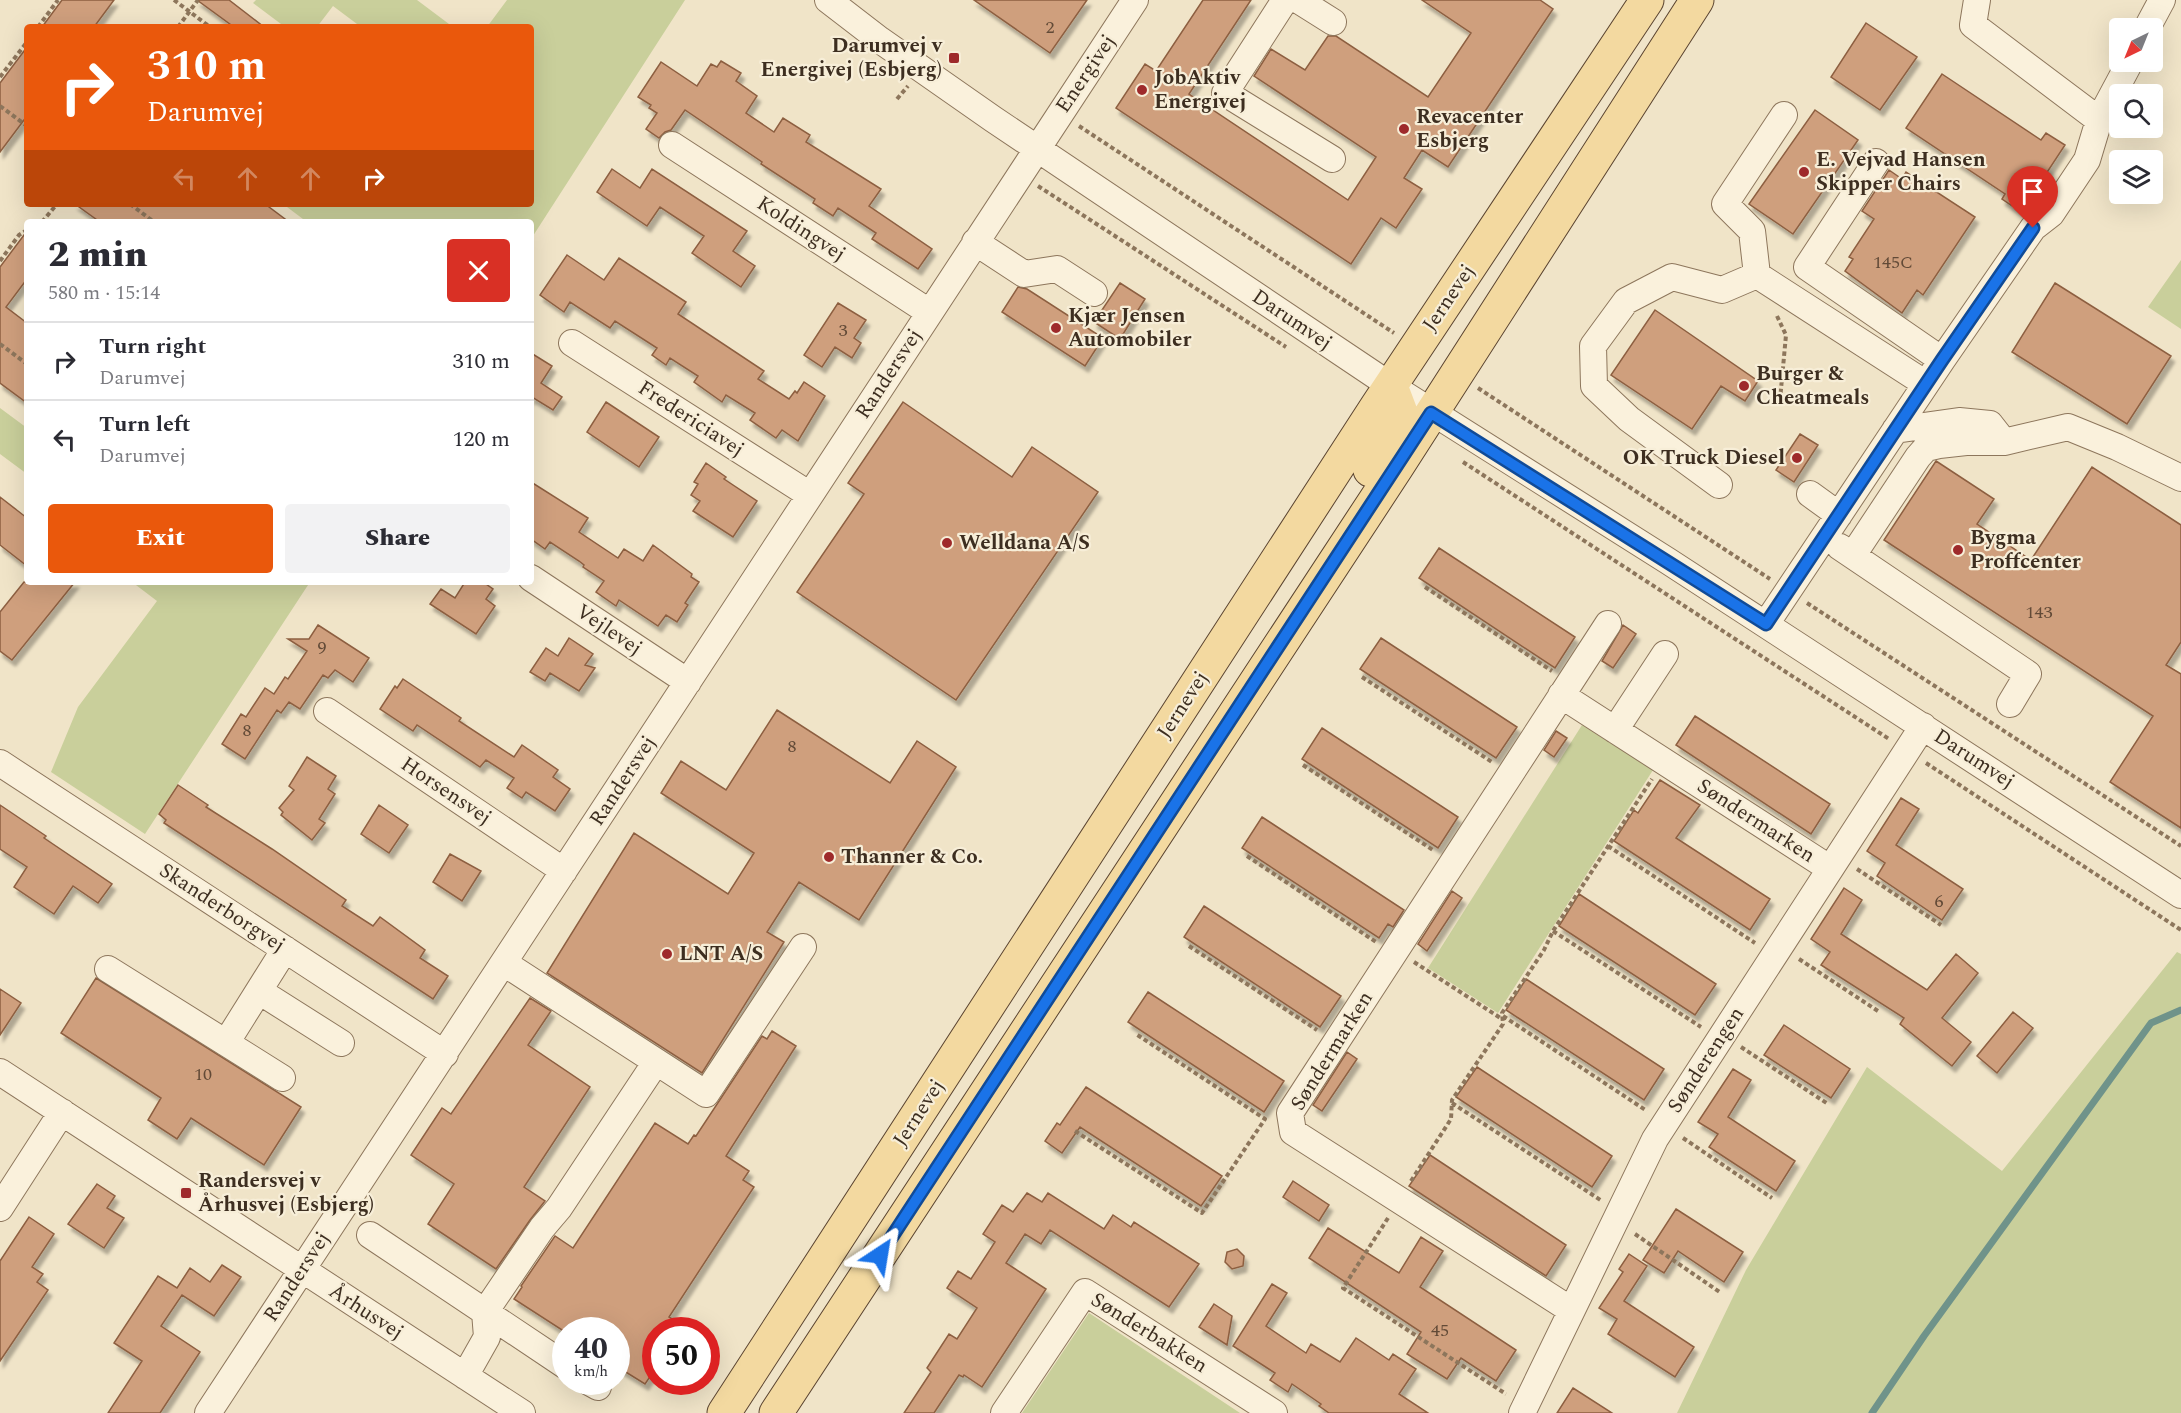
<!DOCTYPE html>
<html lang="en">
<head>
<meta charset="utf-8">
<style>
  body { margin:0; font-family:Spectral,serif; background:#f2f2f3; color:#2b2b33; height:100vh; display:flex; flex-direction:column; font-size:22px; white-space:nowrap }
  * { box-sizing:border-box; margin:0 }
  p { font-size:20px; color:#7c7c81 }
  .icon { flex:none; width:33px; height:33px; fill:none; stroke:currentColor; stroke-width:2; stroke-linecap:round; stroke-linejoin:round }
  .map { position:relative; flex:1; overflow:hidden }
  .details { position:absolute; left:24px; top:219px; width:510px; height:366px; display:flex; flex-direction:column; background:#fff; border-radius:6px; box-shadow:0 6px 24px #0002 }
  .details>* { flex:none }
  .guide { position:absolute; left:24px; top:24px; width:510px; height:183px; border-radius:6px; box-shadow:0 6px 24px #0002; background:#ea580c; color:#fff; overflow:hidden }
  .needle { width:39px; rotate:223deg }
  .buttons { position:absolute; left:2109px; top:18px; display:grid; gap:12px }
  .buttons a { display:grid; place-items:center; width:54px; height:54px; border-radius:6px; background:#fff; box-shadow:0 6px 24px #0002; font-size:30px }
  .speed { position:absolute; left:552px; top:1317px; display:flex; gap:12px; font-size:30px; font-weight:700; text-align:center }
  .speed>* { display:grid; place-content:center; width:78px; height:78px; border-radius:50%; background:#fff; box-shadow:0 6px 24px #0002; line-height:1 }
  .speed small { font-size:15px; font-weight:400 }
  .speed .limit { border:9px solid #d22; background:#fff; color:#111 }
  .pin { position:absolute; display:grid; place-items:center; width:51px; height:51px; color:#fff; margin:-62px -26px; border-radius:50% 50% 50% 0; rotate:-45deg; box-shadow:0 0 6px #0007 }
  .pin .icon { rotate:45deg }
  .me { position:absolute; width:66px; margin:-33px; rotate:33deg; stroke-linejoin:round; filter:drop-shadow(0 0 4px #0008) }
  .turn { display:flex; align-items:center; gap:21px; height:126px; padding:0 24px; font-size:27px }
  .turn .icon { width:78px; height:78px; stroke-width:2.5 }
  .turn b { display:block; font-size:42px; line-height:51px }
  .lanes { display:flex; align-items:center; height:57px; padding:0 24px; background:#0003; justify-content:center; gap:30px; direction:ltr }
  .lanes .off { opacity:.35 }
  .round { display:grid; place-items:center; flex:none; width:63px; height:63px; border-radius:6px; background:#f2f2f3 }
  .summary { display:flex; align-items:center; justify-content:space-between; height:102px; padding:0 24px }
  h1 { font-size:36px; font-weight:800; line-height:45px }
  .button { display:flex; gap:12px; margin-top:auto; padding:12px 24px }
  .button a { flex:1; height:69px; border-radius:6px; background:#ea580c; color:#fff; font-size:24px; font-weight:800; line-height:69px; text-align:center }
  .button a+a { background:#f2f2f3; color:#2b2b33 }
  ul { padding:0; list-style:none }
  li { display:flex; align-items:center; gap:18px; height:78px; padding:0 24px; border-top:2px solid #e1e1e2 }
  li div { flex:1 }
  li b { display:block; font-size:22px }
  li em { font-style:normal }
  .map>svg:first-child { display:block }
  .green { fill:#c9cf9b }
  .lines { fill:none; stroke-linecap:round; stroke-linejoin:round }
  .stream { stroke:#6f938a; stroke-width:7 }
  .building { fill:#cf9f7d; stroke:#8d5f41; stroke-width:1.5; filter:url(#shadow) }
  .minor-casing { stroke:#8d765c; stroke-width:28 }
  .major-casing { stroke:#5b4430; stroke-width:35 }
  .path { stroke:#8d765c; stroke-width:4; stroke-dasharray:4.5 3; stroke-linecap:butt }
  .minor { stroke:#faf1dc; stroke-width:26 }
  .major { stroke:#f3d9a0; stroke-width:33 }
  .route-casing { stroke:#114b97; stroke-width:15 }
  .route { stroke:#1a73e8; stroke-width:10 }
  .poi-dot { fill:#9e2a2b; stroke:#f7eed8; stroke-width:2 }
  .labels { text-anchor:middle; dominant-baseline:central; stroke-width:4.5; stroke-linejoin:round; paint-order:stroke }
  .number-label { font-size:18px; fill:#624a37 }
  .poi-label { font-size:21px; font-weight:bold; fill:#3d2e20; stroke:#f7eed8; text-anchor:start }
  .street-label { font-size:21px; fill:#3d2e20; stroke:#f7eed8 }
</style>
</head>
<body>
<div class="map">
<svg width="2181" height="1413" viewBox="0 0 2181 1413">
  <defs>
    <filter id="shadow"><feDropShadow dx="3.5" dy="6" stdDeviation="1.5" flood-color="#0004"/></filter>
  </defs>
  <rect width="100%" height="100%" fill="#f0e4c8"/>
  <!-- green -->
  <path class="green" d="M256,0H417L453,27H361L333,6L317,27H285L253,3Z
    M507,0H685L531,239V222H307L283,204H531V27H487Z
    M2181,260V329L2148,307Z
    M0,408L27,428V474L0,454Z
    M132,582H310L145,834L51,772L78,707L157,601Z
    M1582,725L1653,770L1498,1013L1428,968Z
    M2177,952L2181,954V1413H1677L1746,1270L1867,1067L2002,1171Z
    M1089,1313L1240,1413H1022Z"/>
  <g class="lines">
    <!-- stream -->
    <path class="stream" d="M1872,1413L1924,1336L2151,1023L2181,1010"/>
  </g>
  <!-- building -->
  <path class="building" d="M62,0H114L94,27H42Z
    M197,0H229L264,27H234Z
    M974,0H1087L1050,53Z
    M1203,0H1251L1189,94L1348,200L1376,157L1254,76L1271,49L1305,70L1328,36H1336L1428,97L1471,33L1422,0H1540L1553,9L1448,167L1422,150L1404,178L1422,189L1396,228L1381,218L1351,264L1116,108L1145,64L1156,71Z
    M1866,23L1917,57L1880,110L1831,77Z
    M27,47V116L0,152V83Z
    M721,61L741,73L736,81L757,96L746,113L774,132L783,118L810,135L806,142L881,189L869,206L932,249L918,269L872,239L876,233L838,208L833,216L813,203L815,199L761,164L762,162L685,110L671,130L665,132L659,138L646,129L657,113L649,108L651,105L638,97L661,62L697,86L711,64L717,67Z
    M1942,74L2041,140L2046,133L2065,145L2021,212L2002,199L2005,194L1906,128Z
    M1815,110L1858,140L1793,234L1749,204Z
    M612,169L640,188L652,169L747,231L733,251L755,266L741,287L692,253L704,236L660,207L647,226L597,192Z
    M1889,170L1902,179L1906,172L1975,217L1923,295L1917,290L1902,313L1845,271L1853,259L1849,257L1874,219L1862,211Z
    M75,204H265L289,222H100Z
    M27,231V279L6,307L27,323V403L0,383V267Z
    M567,255L604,280L619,258L686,302L678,314L764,371L758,379L789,399L795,391L797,393L804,382L825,396L798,441L782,430L776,438L750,420L755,413L726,395L722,402L694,382L698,376L670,358L666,365L652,355L657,348L615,321L610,328L570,302L564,312L540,295Z
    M1120,283L1145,299L1120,339L1094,322Z
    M2055,283L2171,356L2127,424L2012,352Z
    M1018,287L1027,289L1103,338L1085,366L1002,312Z
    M838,303L866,320L854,338L861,343L852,358L835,347L822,367L804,355Z
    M1655,310L1758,381L1745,401L1721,386L1692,429L1611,375Z
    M531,353L552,366L541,383L562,397L553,410L532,397L531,399Z
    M606,402L659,437L639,467L587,432Z
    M903,402L1012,477L1032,447L1098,492L956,700L797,592L864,494L848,483Z
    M1800,434L1818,445L1794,482L1776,470Z
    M1936,461L1994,499L1977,524L2031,560L2092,467L2181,525V642L2166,665L2181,674V828L2110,782L2153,716L1884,540Z
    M706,463L726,477L724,479L757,501L733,537L693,511L700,501L691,495L698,484L694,482Z
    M531,482L588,518L579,532L618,558L624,549L643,561L653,545L692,574L691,577L699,582L685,603L688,605L677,622L666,615L658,626L619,600L616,606L596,592L604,581L583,567L584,565L579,561L550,542L545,549L531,539Z
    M0,497L27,518V566L0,545Z
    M1439,548L1575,637L1555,668L1419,578Z
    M24,582H75L12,660L0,651V612Z
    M465,582H483L493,589L486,599L495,606L476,634L430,604L441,589L455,598Z
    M318,625L369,658L353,682L335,670L328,678L323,675L300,709L289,702L281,713L277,710L245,759L222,744L241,714L246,717L265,688L274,694L285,677L288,679L307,651L288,639H309Z
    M1623,625L1636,634L1613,668L1602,661Z
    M569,638L593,654L585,665L595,668L579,691L550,673L545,681L530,672L546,648L558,656Z
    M1381,638L1517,727L1496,758L1360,669Z
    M403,679L461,718L459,721L514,757L522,745L558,770L553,777L570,789L555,811L526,792L522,798L507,788L514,778L486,760L480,767L417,725L413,731L380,709L395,686L397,688Z
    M777,710L890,783L917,741L956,767L859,920L799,882L767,932L784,942L702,1073L547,973L634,833L728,894L754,853L661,793L681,761L726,790Z
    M1695,716L1830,804L1811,834L1676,745Z
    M1322,728L1458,817L1438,848L1302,759Z
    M1556,731L1567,738L1554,757L1544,750Z
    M307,757L336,776L328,789L335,794L319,819L325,823L312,840L281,815L283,812L279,808L294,790L289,786Z
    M1660,780L1700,805L1676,838L1770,899L1750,930L1614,841L1634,810L1638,813Z
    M178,785L208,805L206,807L272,849L346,900L342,906L373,926L380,917L425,950L420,958L448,976L433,999L164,823L166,820L159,814Z
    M1901,798L1919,809L1896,845L1963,889L1942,920L1877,876L1885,863L1867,851Z
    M0,805L46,836L44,838L112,884L98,903L73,886L54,914L14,887L27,867L0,849Z
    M379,805L408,825L389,853L361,834Z
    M1262,817L1404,910L1393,927L1388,924L1379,938L1242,848Z
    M450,854L481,871L462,901L433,882Z
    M1844,888L1862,900L1841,934L1927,990L1956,954L1978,973L1942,1018L1971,1042L1952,1066L1900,1024L1904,1018L1821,965L1830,952L1811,939Z
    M1452,891L1462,898L1427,951L1418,944Z
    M1579,894L1716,984L1695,1015L1559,926Z
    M1204,906L1341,996L1320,1027L1184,937Z
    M96,978L301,1107L264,1165L191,1118L177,1139L148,1120L161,1098L61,1033Z
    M1526,979L1664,1069L1644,1100L1506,1010Z
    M0,989L21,1003L0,1035Z
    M1148,992L1284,1081L1264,1112L1128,1022Z
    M530,998L551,1011L528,1045L590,1087L524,1187L545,1201L530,1220L496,1269L428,1224L454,1184L411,1155L442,1108L451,1114Z
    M2013,1012L2033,1028L1997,1073L1977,1056Z
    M1784,1025L1850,1069L1831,1098L1764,1055Z
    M772,1031L796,1046L726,1156L749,1171L743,1180L754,1187L669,1317L690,1330H656V1368L645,1384L616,1366V1330H562L514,1299L522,1287L521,1286L555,1236L573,1248L655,1123L688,1144L694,1135L696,1136L762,1036L767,1039Z
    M1347,1052L1357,1059L1322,1111L1313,1105Z
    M1477,1067L1612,1156L1592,1187L1456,1097Z
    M1733,1069L1751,1080L1728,1117L1795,1161L1776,1191L1709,1147L1718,1134L1698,1122Z
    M1086,1087L1222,1176L1201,1206L1080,1127L1062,1153L1045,1141L1057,1123L1060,1125Z
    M1430,1155L1566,1245L1546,1276L1409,1186Z
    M1293,1181L1329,1205L1319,1221L1283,1197Z
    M97,1184L115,1196L107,1208L124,1218L104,1248L68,1224Z
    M1027,1193L1042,1202L1048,1193L1104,1229L1113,1215L1131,1227L1134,1222L1199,1264L1169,1307L1050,1230L1041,1244L1025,1234L1006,1263L1046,1289L982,1387L964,1375L963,1377L959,1375L934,1413H904L931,1372L927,1368L949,1334L957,1339L977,1308L947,1288L958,1271L971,1279L995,1242L983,1234L1002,1205L1013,1212Z
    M1676,1209L1743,1252L1724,1282L1678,1251L1664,1273L1643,1260Z
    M29,1217L54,1234L32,1267L43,1274L37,1282L48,1290L0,1361V1261Z
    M1328,1228L1399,1273L1421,1237L1443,1251L1420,1287L1516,1350L1496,1381L1461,1358L1447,1379L1407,1354L1421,1332L1309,1258Z
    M1237,1249L1244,1256L1243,1266L1232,1269L1225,1262L1227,1252Z
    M1629,1254L1647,1266L1624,1301L1694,1347L1675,1377L1608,1334L1617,1319L1599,1308L1623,1272L1619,1269Z
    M222,1265L241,1277L214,1316L182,1295L161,1326L200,1352L160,1413H108L142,1361L114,1343L158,1276L177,1288L190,1268L210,1282Z
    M1272,1284L1287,1293L1266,1326L1306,1353L1311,1344L1340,1362L1356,1338L1389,1360L1393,1354L1416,1369L1399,1394L1428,1413H1329L1319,1406L1321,1404L1292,1384L1288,1392L1270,1380L1275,1373L1233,1346Z
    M1214,1304L1232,1316L1227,1345L1199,1327Z
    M1573,1388L1612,1413H1557Z"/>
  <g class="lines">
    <defs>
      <path id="minor" d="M828,0L880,40L993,119L1391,386L1668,561L2181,895
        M1285,0L1225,93L1332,159
        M1298,0L1333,22
        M1977,0L1973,25L2099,120
        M2147,28L2162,0
        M672,145L929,312
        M1876,162L1807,267L1942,360
        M975,242L1024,274L1057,269L1094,293
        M1757,275L1926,384
        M572,343L810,495
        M1895,430L1959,421L1990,424L2004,442
        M1719,485L1629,419L1594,386L1593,346L1626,301L1672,277L1722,290L1757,275L1752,231L1725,204L1784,115
        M1810,494L1839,515
        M1840,547L2028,674L2010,704
        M1853,555L1918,457L1926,448L1939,445L1966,442H2004L2068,427L2117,447L2181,478
        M531,578L688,682
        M1766,624L1942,360L2033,228L2051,214L2087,160L2099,120L2130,62
        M1561,695L1829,868
        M327,711L564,871
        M1615,730L1665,654
        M0,763L445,1054
        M504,963L706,1094L803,947
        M108,969L282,1078
        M259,991L341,1043
        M226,1043L285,949
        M0,1072L522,1413
        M0,1208L62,1112
        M370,1235L566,1366
        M1571,1310L1293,1132L1290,1113L1608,624
        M465,1376L487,1337L485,1312L542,1228L559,1208L656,1062
        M589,1382L598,1387
        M208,1413L1135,0
        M1004,1413L1085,1292L1274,1413
        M1522,1413L1655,1139L1923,726"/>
      <path id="major" d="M1370,470L1402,415L1391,386
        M724,1413L1377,406L1647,0
        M776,1413L1397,467L1697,0"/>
    </defs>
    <!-- minor casing -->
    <use href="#minor" class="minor-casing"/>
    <!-- major casing -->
    <use href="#major" class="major-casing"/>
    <!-- path -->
    <path class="path" d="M174,0L210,27
      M38,27L58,0
      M178,27L198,0
      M0,77L27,42
      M897,99L908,86
      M0,106L27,126
      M1079,126L1394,333
      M1038,186L1286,347
      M130,204L154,222
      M42,222L57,204
      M0,261L19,235L27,230
      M1777,316L1786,335L1780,400
      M0,344L27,364
      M1478,388L1770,579
      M1463,462L1889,739
      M1425,587L1552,671
      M1807,603L2181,846
      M1362,677L1492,762
      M1926,763L2181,930
      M1303,765L1433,850
      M1608,846L1755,943
      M1247,856L1376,942
      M1857,869L1941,925
      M1553,931L1701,1027
      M1189,946L1317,1030
      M1799,959L1878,1011
      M1414,962L1502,1019
      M1503,1016L1647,1111
      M1741,1047L1828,1104
      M1452,1103L1602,1201
      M1075,1131L1202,1213L1265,1119L1136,1034
      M1683,1138L1772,1198
      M1411,1181L1451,1119L1452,1100L1503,1024L1502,1013L1544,950L1553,931L1652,779
      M1388,1218L1343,1288L1506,1394
      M1635,1234L1721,1293"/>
    <!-- minor -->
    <use href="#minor" class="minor"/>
    <!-- major -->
    <use href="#major" class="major"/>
  </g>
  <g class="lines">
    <defs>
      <path id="route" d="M880,1255L1431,413L1766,624L1942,360L2033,228"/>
    </defs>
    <!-- route casing -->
    <use href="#route" class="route-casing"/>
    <!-- route -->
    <use href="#route" class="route"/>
  </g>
  <!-- markers -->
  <g class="poi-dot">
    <rect x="948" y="52" width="12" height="12" rx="3"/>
    <circle cx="1142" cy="90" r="6"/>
    <circle cx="1404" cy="129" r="6"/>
    <circle cx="1804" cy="172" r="6"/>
    <circle cx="1056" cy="328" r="6"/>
    <circle cx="1744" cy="386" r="6"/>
    <circle cx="1797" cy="458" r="6"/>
    <circle cx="947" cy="543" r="6"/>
    <circle cx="1958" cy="550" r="6"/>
    <circle cx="829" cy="857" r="6"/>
    <circle cx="667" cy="954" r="6"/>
    <rect x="180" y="1187" width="12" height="12" rx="3"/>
  </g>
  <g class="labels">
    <!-- number labels -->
    <g class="number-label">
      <text x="1050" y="27">2</text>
      <text x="1893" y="262">145C</text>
      <text x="843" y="330">3</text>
      <text x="2039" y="612">143</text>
      <text x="322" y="647">9</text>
      <text x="247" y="730">8</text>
      <text x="792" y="746">8</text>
      <text x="1939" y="901">6</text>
      <text x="203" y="1074">10</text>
      <text x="1440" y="1330">45</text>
    </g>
    <!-- poi labels -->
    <g class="poi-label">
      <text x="942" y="46" text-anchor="end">Darumvej v<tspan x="942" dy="24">Energivej (Esbjerg)</tspan></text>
      <text x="1154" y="78">JobAktiv<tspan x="1154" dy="24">Energivej</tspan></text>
      <text x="1416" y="117">Revacenter<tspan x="1416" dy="24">Esbjerg</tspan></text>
      <text x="1816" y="160">E. Vejvad Hansen<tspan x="1816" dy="24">Skipper Chairs</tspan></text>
      <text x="1068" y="316">Kjær Jensen<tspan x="1068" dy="24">Automobiler</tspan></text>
      <text x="1756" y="374">Burger &amp;<tspan x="1756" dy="24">Cheatmeals</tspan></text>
      <text x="1785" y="458" text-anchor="end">OK Truck Diesel</text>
      <text x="1970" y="538">Bygma<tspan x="1970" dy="24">Proffcenter</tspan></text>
      <text x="959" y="543">Welldana A/S</text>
      <text x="841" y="857">Thanner &amp; Co.</text>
      <text x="679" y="954">LNT A/S</text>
      <text x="198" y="1181">Randersvej v<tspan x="198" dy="24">Århusvej (Esbjerg)</tspan></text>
    </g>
    <!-- street labels -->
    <g class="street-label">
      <text transform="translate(1086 74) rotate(-56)">Energivej</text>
      <text transform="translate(801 229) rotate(33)">Koldingvej</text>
      <text transform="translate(1449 298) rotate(-56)">Jernevej</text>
      <text transform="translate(1292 320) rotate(34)">Darumvej</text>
      <text transform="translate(889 374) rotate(-57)">Randersvej</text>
      <text transform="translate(691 419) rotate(33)">Fredericiavej</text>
      <text transform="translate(609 630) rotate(34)">Vejlevej</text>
      <text transform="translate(1183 705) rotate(-57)">Jernevej</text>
      <text transform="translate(1974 759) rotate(33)">Darumvej</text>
      <text transform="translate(623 781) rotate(-57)">Randersvej</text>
      <text transform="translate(446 791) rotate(34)">Horsensvej</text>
      <text transform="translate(1756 821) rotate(33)">Søndermarken</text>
      <text transform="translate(222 908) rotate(33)">Skanderborgvej</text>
      <text transform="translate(1332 1051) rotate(-58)">Søndermarken</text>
      <text transform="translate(1706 1060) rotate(-57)">Sønderengen</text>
      <text transform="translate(919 1113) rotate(-57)">Jernevej</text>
      <text transform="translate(297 1277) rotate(-57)">Randersvej</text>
      <text transform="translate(366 1312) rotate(33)">Århusvej</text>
      <text transform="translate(1149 1333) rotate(32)">Sønderbakken</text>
    </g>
  </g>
</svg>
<div class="buttons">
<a><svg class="needle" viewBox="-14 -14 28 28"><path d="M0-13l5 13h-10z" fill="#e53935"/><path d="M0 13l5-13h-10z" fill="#7c7c81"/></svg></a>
<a><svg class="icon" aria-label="search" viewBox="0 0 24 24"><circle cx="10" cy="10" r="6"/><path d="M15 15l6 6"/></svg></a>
<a><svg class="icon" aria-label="layers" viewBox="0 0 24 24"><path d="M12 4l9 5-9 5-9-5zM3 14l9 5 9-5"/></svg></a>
</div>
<div class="speed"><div>40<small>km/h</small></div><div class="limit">50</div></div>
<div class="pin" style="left:2033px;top:228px;background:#d93025"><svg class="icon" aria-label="arrive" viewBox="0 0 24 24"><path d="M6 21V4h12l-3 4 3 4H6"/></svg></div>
<svg class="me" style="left:880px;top:1255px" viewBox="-20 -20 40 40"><path d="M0-17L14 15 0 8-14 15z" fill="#1a73e8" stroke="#fff" stroke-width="4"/></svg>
<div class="guide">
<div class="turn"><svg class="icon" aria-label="right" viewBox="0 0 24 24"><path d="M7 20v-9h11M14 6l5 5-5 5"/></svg><div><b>310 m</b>Darumvej</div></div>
<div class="lanes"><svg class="icon off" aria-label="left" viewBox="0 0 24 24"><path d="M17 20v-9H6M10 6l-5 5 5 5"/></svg><svg class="icon off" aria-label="ahead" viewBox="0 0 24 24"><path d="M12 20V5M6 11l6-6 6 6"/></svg><svg class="icon off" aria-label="ahead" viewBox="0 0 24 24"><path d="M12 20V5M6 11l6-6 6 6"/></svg><svg class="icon" aria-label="right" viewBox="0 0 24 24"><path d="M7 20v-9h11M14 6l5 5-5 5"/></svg></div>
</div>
<section class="details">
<div class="summary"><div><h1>2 min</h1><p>580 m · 15:14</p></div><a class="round" style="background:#d93025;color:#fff"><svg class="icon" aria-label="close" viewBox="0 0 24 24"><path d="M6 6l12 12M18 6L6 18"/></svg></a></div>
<ul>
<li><svg class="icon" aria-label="right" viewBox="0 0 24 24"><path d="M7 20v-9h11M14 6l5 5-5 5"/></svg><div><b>Turn right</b><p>Darumvej</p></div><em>310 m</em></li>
<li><svg class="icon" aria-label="left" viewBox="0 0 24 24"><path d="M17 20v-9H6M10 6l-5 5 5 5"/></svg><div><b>Turn left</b><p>Darumvej</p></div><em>120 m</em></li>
</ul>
<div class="button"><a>Exit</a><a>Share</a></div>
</section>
</div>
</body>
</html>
